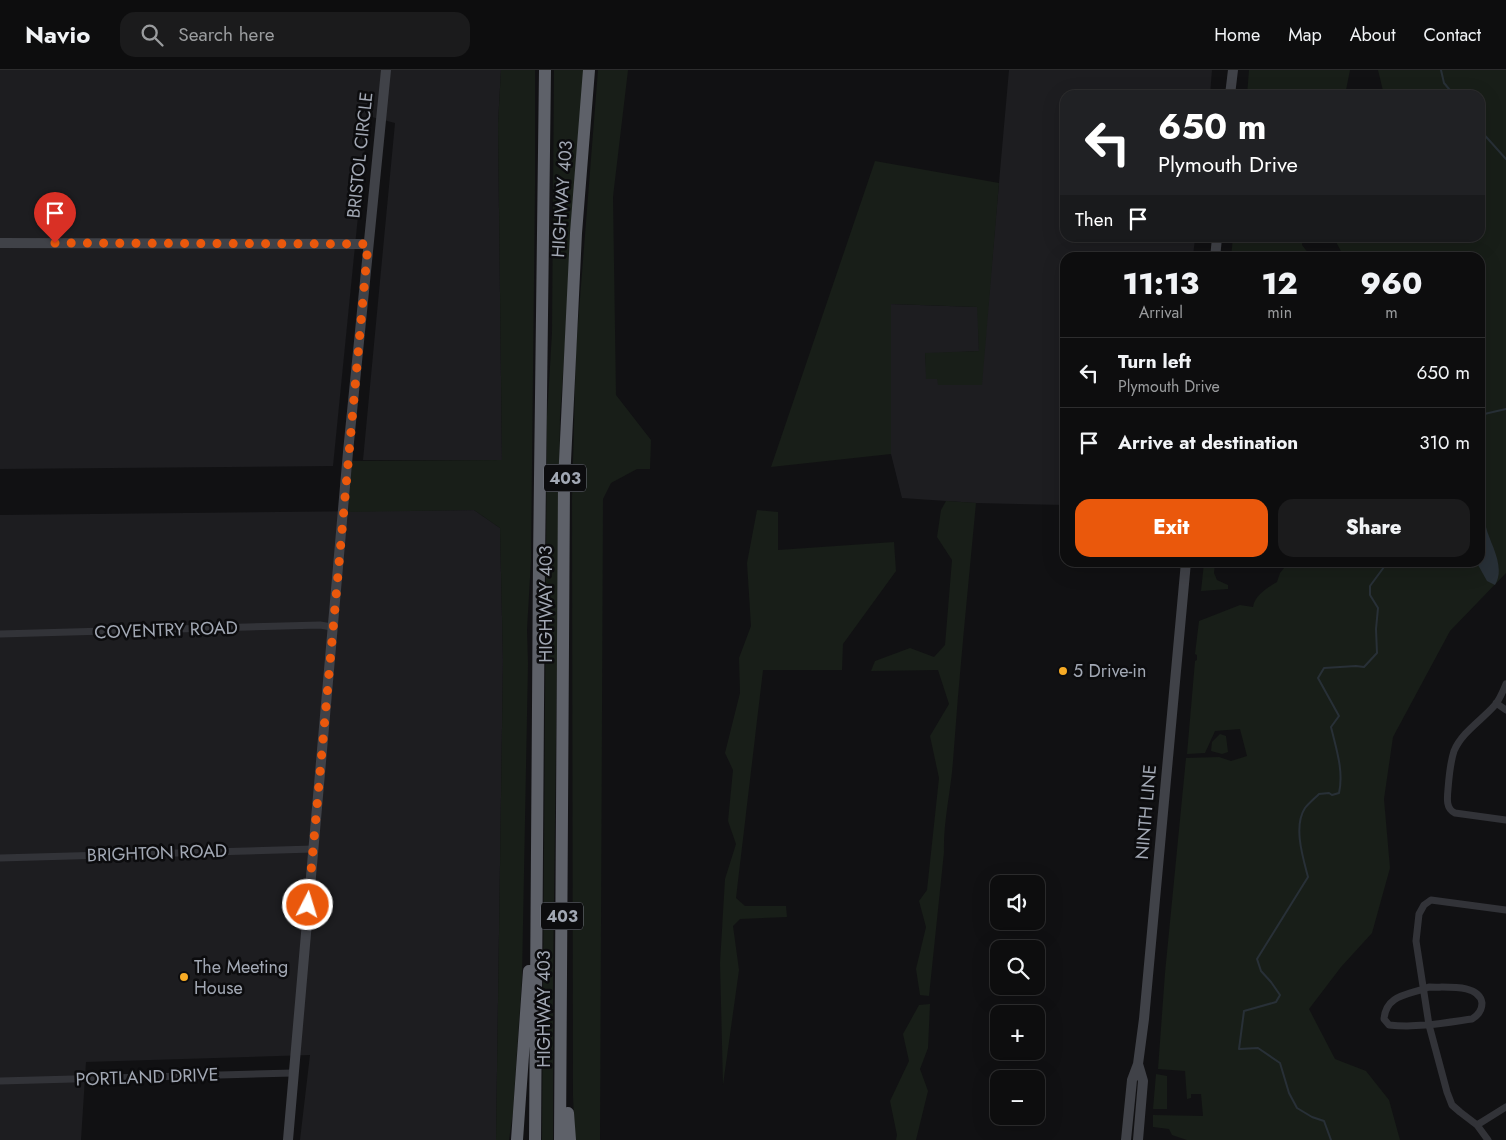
<!DOCTYPE html>
<html lang="en">
<head>
<meta charset="utf-8">
<style>
  body { margin:0; font-family:Jost,sans-serif; background:#1b1b1c; color:#f1f3f6; height:100vh; display:flex; flex-direction:column; font-size:19px; white-space:nowrap }
  * { box-sizing:border-box; margin:0 }
  p { font-size:16px; color:#9a9c9e }
  .icon { flex:none; width:28px; height:28px; fill:none; stroke:currentColor; stroke-width:2; stroke-linecap:round; stroke-linejoin:round }
  .map { position:relative; flex:1; overflow:hidden }
  .side { position:absolute; left:1060px; top:182px; width:425px; height:315px; display:flex; flex-direction:column; background:#0d0d0e; border-radius:15px; box-shadow:0 5px 20px #0002,0 0 0 1px #2d2d2e }
  .side>* { flex:none }
  .guide { position:absolute; left:1060px; top:20px; width:425px; height:152px; border-radius:15px; box-shadow:0 5px 20px #0002,0 0 0 1px #2d2d2e; background:#202124; color:#fff; overflow:hidden }
  .tools { position:absolute; left:990px; top:805px; display:grid; gap:10px }
  .tools a { display:grid; place-items:center; width:55px; height:55px; border-radius:10px; background:#0d0d0e; box-shadow:0 5px 20px #0002,0 0 0 1px #2d2d2e; font-size:25px }
  .pin { position:absolute; display:grid; place-items:center; width:42px; height:42px; color:#fff; margin:-51px -21px; border-radius:50% 50% 50% 0; rotate:-45deg; box-shadow:0 0 5px #0007 }
  .pin .icon { rotate:45deg }
  .me { position:absolute; width:55px; margin:-28px; rotate:5deg; stroke-linejoin:round; filter:drop-shadow(0 0 4px #0008) }
  .turn { display:flex; align-items:center; gap:18px; height:105px; padding:0 15px; font-size:22px }
  .turn .icon { width:65px; height:65px; stroke-width:2.5 }
  .turn b { display:block; font-size:35px; line-height:42px }
  .then { display:flex; align-items:center; height:48px; padding:0 15px; background:#0003; gap:10px; font-size:19px }
  .eta { display:flex; justify-content:space-evenly; align-items:center; height:85px; text-align:center }
  .eta b { font-size:30px; font-weight:800; line-height:35px }
  .action { display:flex; gap:10px; margin-top:auto; padding:10px 15px }
  .action a { flex:1; height:58px; border-radius:15px; background:#ea580c; color:#fff; font-size:20px; font-weight:800; line-height:58px; text-align:center }
  .action a+a { background:#1b1b1c; color:#f1f3f6 }
  ul { padding:0; list-style:none }
  li { display:flex; align-items:center; gap:15px; height:70px; padding:0 15px; border-top:1px solid #2d2d2e }
  li div { flex:1 }
  li b { display:block; font-size:19px }
  li em { font-style:normal }
  header { display:flex; align-items:center; gap:30px; box-sizing:border-box; height:70px; padding:0 25px; background:#0d0d0e; border-bottom:1px solid #2d2d2e }
  header strong { font-size:24px }
  nav { display:flex; gap:28px; margin-inline-start:auto; font-size:18px }
  .search { width:350px; height:45px; background:#1b1b1c; display:flex; align-items:center; gap:12px; box-sizing:border-box; padding:0 18px; border-radius:15px; color:#9a9c9e; font-size:19px }
  .map>svg:first-child { display:block }
  .built { fill:#1d1d20 }
  .green { fill:#181e18 }
  .water { fill:#283037 }
  .lines { fill:none; stroke-linecap:round; stroke-linejoin:round }
  .stream { stroke:#283037; stroke-width:2 }
  .street { stroke:#323338; stroke-width:7 }
  .secondary { stroke:#404248; stroke-width:10 }
  .highway { stroke:#5e6169; stroke-width:12 }
  .route { stroke:#ea580c; stroke-width:9; stroke-dasharray:0 16.2 }
  .poi-dot { fill:#f7ab25; stroke:#0c0c0e; stroke-width:2 }
  .labels { text-anchor:middle; dominant-baseline:central; stroke-width:5; stroke-linejoin:round; paint-order:stroke }
  .shield { fill:#0c0c0e; stroke:#757982; stroke-width:1 }
  .shield-label { font-size:16px; font-weight:bold; fill:#a2a8b4 }
  .street-label { font-size:18px; fill:#a2a8b4; stroke:#0c0c0e }
  .poi-label { font-size:18px; fill:#a2a8b4; stroke:#0c0c0e; text-anchor:start }
</style>
</head>
<body>
<header>
<strong>Navio</strong>
<div class="search"><svg class="icon" aria-label="search" viewBox="0 0 24 24"><circle cx="10" cy="10" r="6"/><path d="M15 15l6 6"/></svg>Search here</div>
<nav><a>Home</a><a>Map</a><a>About</a><a>Contact</a></nav>
</header>
<div class="map">
<svg width="1506" height="1070" viewBox="0 0 1506 1070">
  <rect width="100%" height="100%" fill="#111113"/>
  <!-- built -->
  <path class="built" d="M0,0H501L498,54L502,390H363L395,53L368,46L333,396L0,399Z
    M1009,0H1212L1210,25H1065V168H1195L1193,187L1065,188V435L976,433L902,428L891,384V234L978,237L979,281L925,284L927,309H938V314L981,315Z
    M474,440L500,458L503,591L496,1070H300L310,985L86,992L81,1070H0V445Z"/>
  <!-- green -->
  <path class="green" d="M501,0H535V116L531,490L527,560L528,593L522,907L513,1042L509,1070H496L503,591L500,458L474,440L348,442L352,391L502,390L498,54Z
    M554,0H584L560,346L553,910V1070H542L547,346L552,263Z
    M598,0H628L613,127L616,325L651,370L650,399H637L611,413L603,429L600,1070H575L573,1026L572,430L576,279Z
    M1249,0H1350L1345,25H1247Z
    M1378,0H1506V503L1450,561L1393,667L1384,729L1390,798L1372,863L1341,897L1309,939L1335,989L1366,1001L1389,1030L1400,1070H1187L1172,1065L1169,1059L1153,1057V1045L1203,1046L1201,1024H1191V1028L1187,1029L1185,1001L1158,999L1165,903L1186,688L1219,687L1231,691L1247,686L1240,659L1215,661L1205,683L1187,684L1195,591L1197,590V585L1195,584L1199,551L1240,535L1253,537C1255,525 1267,518 1277,512L1280,503L1288,493L1480,492V188L1344,187L1334,168H1480V25H1384Z
    M875,91L999,113L982,315H938L937,309H926L925,283L979,281L977,237L891,234V384L771,397Z
    M1233,168H1303L1302,175L1309,184L1319,187H1231Z
    M946,431L976,433C968,519 959,605 953,691C951,721 943,752 944,782L929,926L920,925L916,899L926,857L919,831L927,820L939,708L930,666L949,634L938,600L871,601L875,591L910,578L934,587L945,575L952,490L937,467L941,440Z
    M757,440L778,442V480L894,472L896,501L843,574L842,600H763L736,828L745,836H786L787,847L740,849L733,856L739,900L723,1015L720,893L725,809L736,774L728,751L733,700L725,683L740,623L739,588L751,556L747,493Z
    M1204,493H1215L1214,503L1217,510L1228,515V519L1201,521Z
    M1220,664L1226,666L1228,682L1222,684L1211,681L1212,672Z
    M930,934L928,978L920,999L928,1021L916,1070H896L897,1065L890,1031L909,991L903,964L919,935Z
    M1156,1004L1167,1006V1039H1153Z"/>
  <!-- water -->
  <path class="water" d="M1480,435C1487,442 1484,448 1486,457C1490,474 1506,496 1495,515L1487,511L1477,493L1480,492Z"/>
  <g class="lines">
    <!-- stream -->
    <path class="stream" d="M1441,0L1444,13L1454,25
      M1480,60L1506,89
      M1480,345L1506,339
      M1331,1070L1324,1051L1312,1047L1297,1038L1289,1023L1280,993L1258,978L1239,979L1244,941L1276,932L1280,925L1271,912L1261,901L1257,889L1308,807C1303,788 1293,756 1305,738C1309,733 1315,728 1319,724L1329,723L1332,725L1339,723C1344,701 1336,678 1331,657L1339,646L1318,608L1324,598L1356,596L1364,597L1377,583L1376,559L1378,538L1370,525V516L1384,497L1383,492"/>
    <!-- street -->
    <path class="street" d="M0,564L320,555L332,557
      M1506,614C1503,621 1500,629 1495,635C1482,650 1462,662 1454,681C1450,693 1449,707 1448,719C1447,729 1446,739 1455,743L1506,750
      M1496,633L1506,640
      M0,788L313,779
      M1429,917C1444,918 1479,913 1482,933C1482,941 1477,946 1472,949C1444,953 1417,958 1389,955L1384,949C1386,924 1409,925 1429,917Z
      M0,1011L293,1003
      M1477,1055L1506,1037
      M1488,1070L1477,1055L1460,1042L1452,1035L1447,1022L1429,955L1416,871L1419,844L1424,835L1431,830L1506,840"/>
    <!-- secondary -->
    <path class="secondary" d="M1230,25L1233,0
      M0,173L367,174
      M1215,188L1217,168
      M288,1070L348,382L386,0
      M1126,1070L1132,1010L1138,994L1144,949L1186,492
      M1138,1070L1143,1011L1138,994"/>
    <!-- highway -->
    <path class="highway" d="M568,1043L570,1070
      M517,1070L529,901
      M535,1070L539,491L545,0
      M560,1070L564,412L576,163L589,0"/>
  </g>
  <g class="lines">
    <!-- route -->
    <path class="route" d="M55,173L368,174L308,835"/>
  </g>
  <!-- markers -->
  <g class="poi-dot">
    <circle cx="1063" cy="601" r="5"/>
    <circle cx="184" cy="907" r="5"/>
  </g>
  <g class="labels">
    <!-- shield labels -->
    <g class="shield">
      <rect x="544" y="394.5" width="42" height="27" rx="4"/>
      <rect x="541" y="832.5" width="42" height="27" rx="4"/>
    </g>
    <g class="shield-label">
      <text x="565" y="408">403</text>
      <text x="562" y="846">403</text>
    </g>
    <!-- street labels -->
    <g class="street-label">
      <text transform="translate(360 85) rotate(-84)">BRISTOL CIRCLE</text>
      <text transform="translate(562 129) rotate(-86)">HIGHWAY 403</text>
      <text transform="translate(546 534) rotate(-90)">HIGHWAY 403</text>
      <text transform="translate(166 560) rotate(-2)">COVENTRY ROAD</text>
      <text transform="translate(1146 742) rotate(-85)">NINTH LINE</text>
      <text transform="translate(157 783) rotate(-2)">BRIGHTON ROAD</text>
      <text transform="translate(544 939) rotate(-90)">HIGHWAY 403</text>
      <text transform="translate(147 1007) rotate(-2)">PORTLAND DRIVE</text>
    </g>
    <!-- poi labels -->
    <g class="poi-label">
      <text x="1073" y="601">5 Drive-in</text>
      <text x="194" y="897">The Meeting<tspan x="194" dy="21">House</tspan></text>
    </g>
  </g>
</svg>
<div class="tools">
<a><svg class="icon" aria-label="sound" viewBox="0 0 24 24"><path d="M4 9h4l5-4v14l-5-4H4zM17 9q2 3 0 6"/></svg></a>
<a><svg class="icon" aria-label="search" viewBox="0 0 24 24"><circle cx="10" cy="10" r="6"/><path d="M15 15l6 6"/></svg></a>
<a>+</a>
<a>−</a>
</div>
<div class="pin" style="left:55px;top:173px;background:#d93025"><svg class="icon" aria-label="arrive" viewBox="0 0 24 24"><path d="M6 21V4h12l-3 4 3 4H6"/></svg></div>
<svg class="me" style="left:308px;top:835px" viewBox="-20 -20 40 40"><circle r="17" fill="#ea580c" stroke="#fff" stroke-width="3"/><path d="M0-11L8 9 0 5-8 9z" fill="#fff"/></svg>
<div class="guide">
<div class="turn"><svg class="icon" aria-label="left" viewBox="0 0 24 24"><path d="M17 20v-9H6M10 6l-5 5 5 5"/></svg><div><b>650 m</b>Plymouth Drive</div></div>
<div class="then">Then<svg class="icon" aria-label="arrive" viewBox="0 0 24 24"><path d="M6 21V4h12l-3 4 3 4H6"/></svg></div>
</div>
<section class="side">
<div class="eta">
<div><b>11:13</b><p>Arrival</p></div>
<div><b>12</b><p>min</p></div>
<div><b>960</b><p>m</p></div>
</div>
<ul>
<li><svg class="icon" aria-label="left" viewBox="0 0 24 24"><path d="M17 20v-9H6M10 6l-5 5 5 5"/></svg><div><b>Turn left</b><p>Plymouth Drive</p></div><em>650 m</em></li>
<li><svg class="icon" aria-label="arrive" viewBox="0 0 24 24"><path d="M6 21V4h12l-3 4 3 4H6"/></svg><div><b>Arrive at destination</b></div><em>310 m</em></li>
</ul>
<div class="action"><a>Exit</a><a>Share</a></div>
</section>
</div>
</body>
</html>
